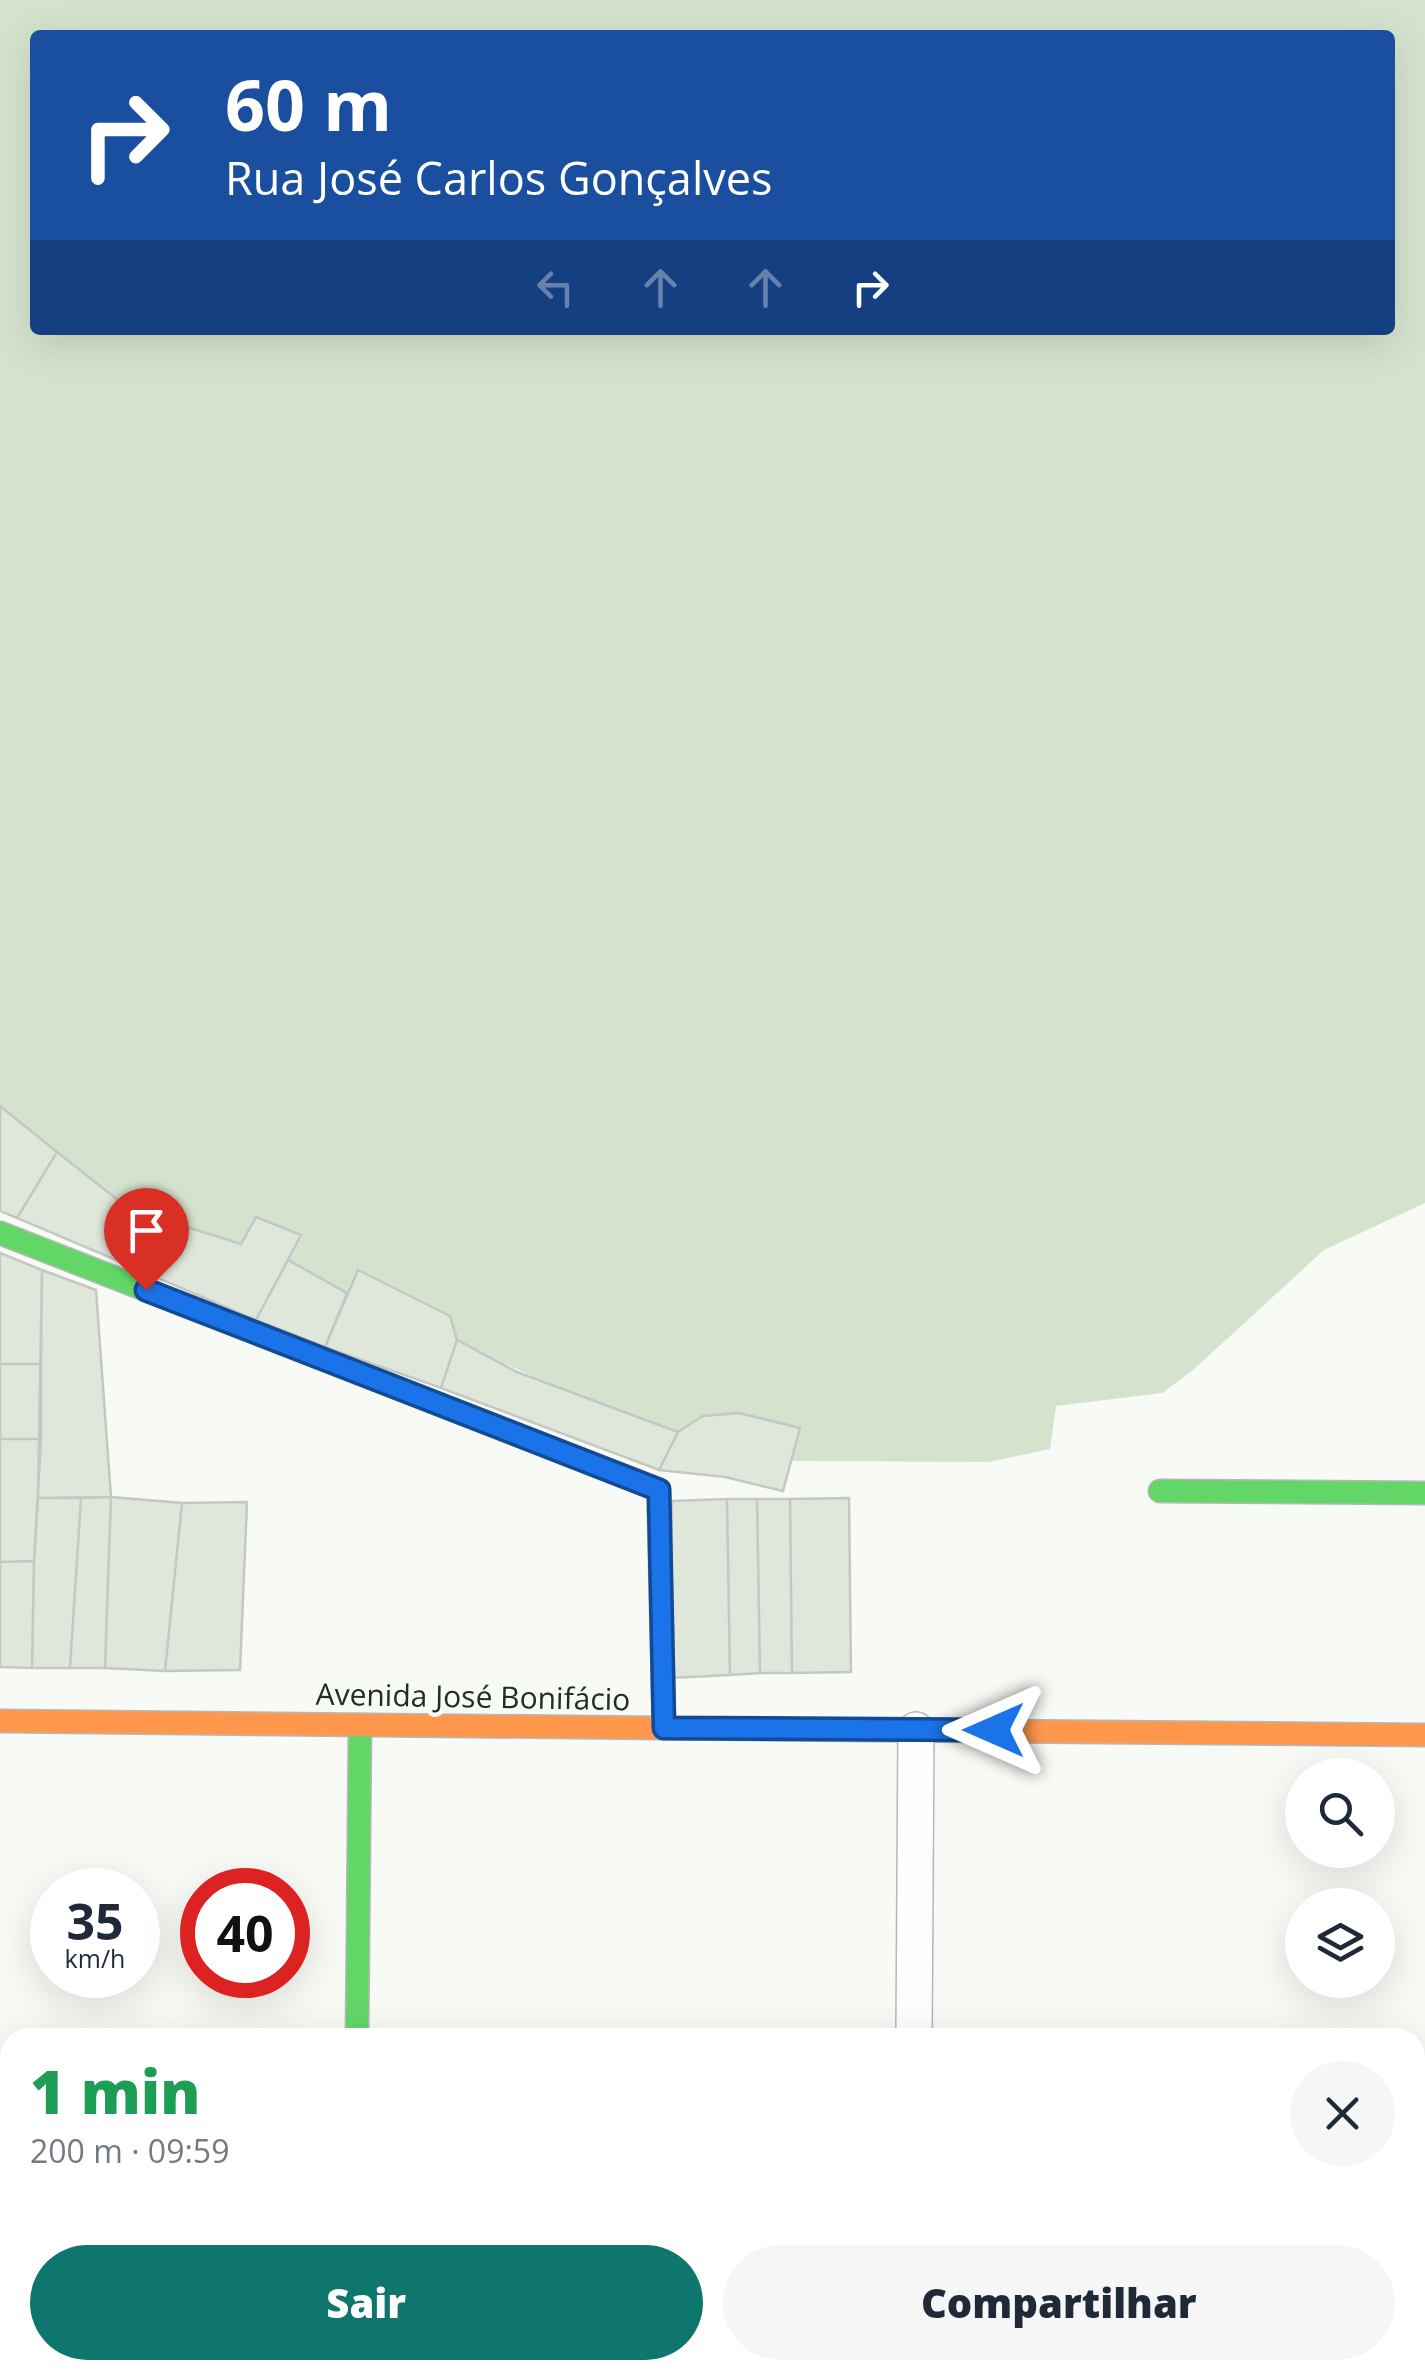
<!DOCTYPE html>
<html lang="pt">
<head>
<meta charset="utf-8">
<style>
  body { margin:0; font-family:"Open Sans",sans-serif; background:#f6f6f7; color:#1f2937; height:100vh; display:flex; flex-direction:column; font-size:38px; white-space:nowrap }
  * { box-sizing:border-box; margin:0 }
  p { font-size:32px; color:#747a83 }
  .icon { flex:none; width:55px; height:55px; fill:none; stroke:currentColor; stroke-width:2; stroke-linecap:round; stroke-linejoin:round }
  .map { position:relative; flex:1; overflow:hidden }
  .sheet { position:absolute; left:0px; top:2028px; width:1425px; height:352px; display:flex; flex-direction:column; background:#fff; border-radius:30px 30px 0 0; box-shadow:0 10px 40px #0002 }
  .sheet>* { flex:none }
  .top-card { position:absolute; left:30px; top:30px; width:1365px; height:305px; border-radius:10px; box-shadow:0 10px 40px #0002; background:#1a4fa0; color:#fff; overflow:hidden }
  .tools { position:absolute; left:1285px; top:1758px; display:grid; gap:20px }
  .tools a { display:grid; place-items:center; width:110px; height:110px; border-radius:50%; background:#fff; box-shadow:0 10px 40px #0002; font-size:50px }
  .speed { position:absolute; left:30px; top:1868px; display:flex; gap:20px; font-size:50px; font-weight:700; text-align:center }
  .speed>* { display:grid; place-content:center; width:130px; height:130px; border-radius:50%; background:#fff; box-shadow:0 10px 40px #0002; line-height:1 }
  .speed small { font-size:25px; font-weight:400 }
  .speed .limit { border:15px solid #d22; background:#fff; color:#111 }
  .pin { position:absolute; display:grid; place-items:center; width:85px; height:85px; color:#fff; margin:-102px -42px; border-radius:50% 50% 50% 0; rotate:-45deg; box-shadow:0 0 10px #0007 }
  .pin .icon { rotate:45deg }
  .me { position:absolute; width:110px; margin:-55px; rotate:270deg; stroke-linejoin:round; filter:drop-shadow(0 0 8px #0008) }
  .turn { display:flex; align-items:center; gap:35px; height:210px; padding:0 30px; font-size:45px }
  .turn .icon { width:130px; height:130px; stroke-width:2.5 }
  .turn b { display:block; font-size:70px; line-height:85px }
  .lanes { display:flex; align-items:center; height:95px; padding:0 30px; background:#0003; justify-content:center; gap:50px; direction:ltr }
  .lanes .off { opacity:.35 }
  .round { display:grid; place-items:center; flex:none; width:105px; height:105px; border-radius:52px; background:#f6f6f7 }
  .headline { display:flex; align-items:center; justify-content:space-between; height:170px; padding:0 30px }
  h1 { font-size:60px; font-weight:800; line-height:75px; color:#1e9e55 }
  .action { display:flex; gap:20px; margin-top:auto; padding:20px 30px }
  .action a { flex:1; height:115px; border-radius:60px; background:#0f766e; color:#fff; font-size:40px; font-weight:800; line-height:115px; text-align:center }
  .action a+a { background:#f6f6f7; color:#1f2937 }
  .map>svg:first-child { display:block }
  .green { fill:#d5e3ce; fill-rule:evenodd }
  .building { fill:#dfe7db; stroke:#c4c7c3; stroke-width:2.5 }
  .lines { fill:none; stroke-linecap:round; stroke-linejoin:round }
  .street-casing { stroke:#b6b8b5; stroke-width:38 }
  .fast-casing { stroke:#b6b8b5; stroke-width:25 }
  .slow-casing { stroke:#b6b8b5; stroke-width:25 }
  .jam-casing { stroke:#b6b8b5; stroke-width:25 }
  .street { stroke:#fefefe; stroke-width:35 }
  .fast { stroke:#63d668; stroke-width:22 }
  .slow { stroke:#ff974d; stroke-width:22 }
  .jam { stroke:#b3261e; stroke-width:22 }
  .route-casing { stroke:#114b97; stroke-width:25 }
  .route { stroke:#1a73e8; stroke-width:18 }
  .labels { text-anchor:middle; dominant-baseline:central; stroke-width:9; stroke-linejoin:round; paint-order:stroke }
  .street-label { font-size:30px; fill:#282a27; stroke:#f6fbf4 }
</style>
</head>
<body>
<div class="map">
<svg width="1425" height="2379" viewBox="0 0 1425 2379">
  <rect width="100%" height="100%" fill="#f7faf5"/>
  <!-- green -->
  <path class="green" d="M0,0H1425V1203L1324,1250L1193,1370L1162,1393L1056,1406L1050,1449L988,1462L791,1461L800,1428L703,1416L678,1432C602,1404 528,1378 457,1340L450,1316L359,1270L347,1293L288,1260L300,1235L256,1217L241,1244L128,1208L0,1106ZM35,35H1390V330H35Z"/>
  <!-- building -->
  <path class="building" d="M0,1106L57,1152L17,1218L0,1211Z
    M57,1152L128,1208L161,1219L137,1269L17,1218Z
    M256,1217L301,1235L256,1320L137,1269L161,1219L241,1244Z
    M0,1253L42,1270L41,1364H0Z
    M288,1260L347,1293L325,1347L256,1320Z
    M42,1270L96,1290L111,1497L38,1498Z
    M358,1270L450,1316L457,1340L441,1388L325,1347Z
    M457,1340L517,1372L678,1432L659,1470L441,1388Z
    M0,1364H41V1439H0Z
    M739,1413L800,1428L783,1491L725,1477L659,1470L678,1432L703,1416Z
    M0,1439H41L34,1561L0,1562Z
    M111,1497L182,1503L165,1671L105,1668Z
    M111,1497L105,1668H70L81,1498Z
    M38,1498H81L70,1668H32L34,1561Z
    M849,1498L851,1672L792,1673L790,1499Z
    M727,1499L730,1675L670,1678L672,1501Z
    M727,1499H757L760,1673L730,1675Z
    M757,1499H790L792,1673H760Z
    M247,1502L240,1670L165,1671L182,1503Z
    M34,1561L32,1668L0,1667V1562Z"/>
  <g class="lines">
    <defs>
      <path id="street" d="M914,2038L916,1730
        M912,2379L913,2370"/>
      <path id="fast" d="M0,1233L659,1490V1510
        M1160,1491L1425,1493
        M357,2038L360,1725"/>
      <path id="slow" d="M0,1721L663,1728
        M993,1731L1425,1735"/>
      <path id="jam" d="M659,1510L664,1728
        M663,1728L993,1731
        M354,2370V2379"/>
    </defs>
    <!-- street casing -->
    <use href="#street" class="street-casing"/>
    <!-- fast casing -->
    <use href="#fast" class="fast-casing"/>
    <!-- slow casing -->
    <use href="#slow" class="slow-casing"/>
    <!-- jam casing -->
    <use href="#jam" class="jam-casing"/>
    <!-- street -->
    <use href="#street" class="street"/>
    <!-- fast -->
    <use href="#fast" class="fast"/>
    <!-- slow -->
    <use href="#slow" class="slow"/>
    <!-- jam -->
    <use href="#jam" class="jam"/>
  </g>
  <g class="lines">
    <defs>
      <path id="route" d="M146,1290L659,1490L664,1728L994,1730"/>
    </defs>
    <!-- route casing -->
    <use href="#route" class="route-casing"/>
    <!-- route -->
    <use href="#route" class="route"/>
  </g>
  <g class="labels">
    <!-- street labels -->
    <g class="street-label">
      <text transform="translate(473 1696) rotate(1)">Avenida José Bonifácio</text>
    </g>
  </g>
</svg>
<div class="tools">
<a><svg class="icon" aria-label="search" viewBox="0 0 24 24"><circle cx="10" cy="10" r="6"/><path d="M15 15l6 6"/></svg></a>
<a><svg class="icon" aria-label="layers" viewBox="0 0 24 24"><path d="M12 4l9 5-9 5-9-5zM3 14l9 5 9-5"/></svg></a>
</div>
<div class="speed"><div>35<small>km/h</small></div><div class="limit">40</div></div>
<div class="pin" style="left:146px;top:1290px;background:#d93025"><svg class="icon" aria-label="arrive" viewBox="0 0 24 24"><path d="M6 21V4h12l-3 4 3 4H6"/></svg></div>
<svg class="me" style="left:994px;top:1730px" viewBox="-20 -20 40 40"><path d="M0-17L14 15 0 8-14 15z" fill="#1a73e8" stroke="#fff" stroke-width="4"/></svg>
<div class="top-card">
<div class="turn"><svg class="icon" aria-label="right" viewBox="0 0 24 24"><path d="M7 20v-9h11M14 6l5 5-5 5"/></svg><div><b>60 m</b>Rua José Carlos Gonçalves</div></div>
<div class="lanes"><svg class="icon off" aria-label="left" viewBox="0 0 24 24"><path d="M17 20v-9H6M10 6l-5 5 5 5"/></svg><svg class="icon off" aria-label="ahead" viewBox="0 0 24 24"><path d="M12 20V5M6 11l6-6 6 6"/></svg><svg class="icon off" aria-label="ahead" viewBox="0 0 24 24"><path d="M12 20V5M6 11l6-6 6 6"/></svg><svg class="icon" aria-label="right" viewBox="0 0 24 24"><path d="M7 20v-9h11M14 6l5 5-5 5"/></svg></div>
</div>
<section class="sheet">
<div class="headline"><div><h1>1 min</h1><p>200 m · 09:59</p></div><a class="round"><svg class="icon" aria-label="close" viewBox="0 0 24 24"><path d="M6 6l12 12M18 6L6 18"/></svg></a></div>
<div class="action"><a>Sair</a><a>Compartilhar</a></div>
</section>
</div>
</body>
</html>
